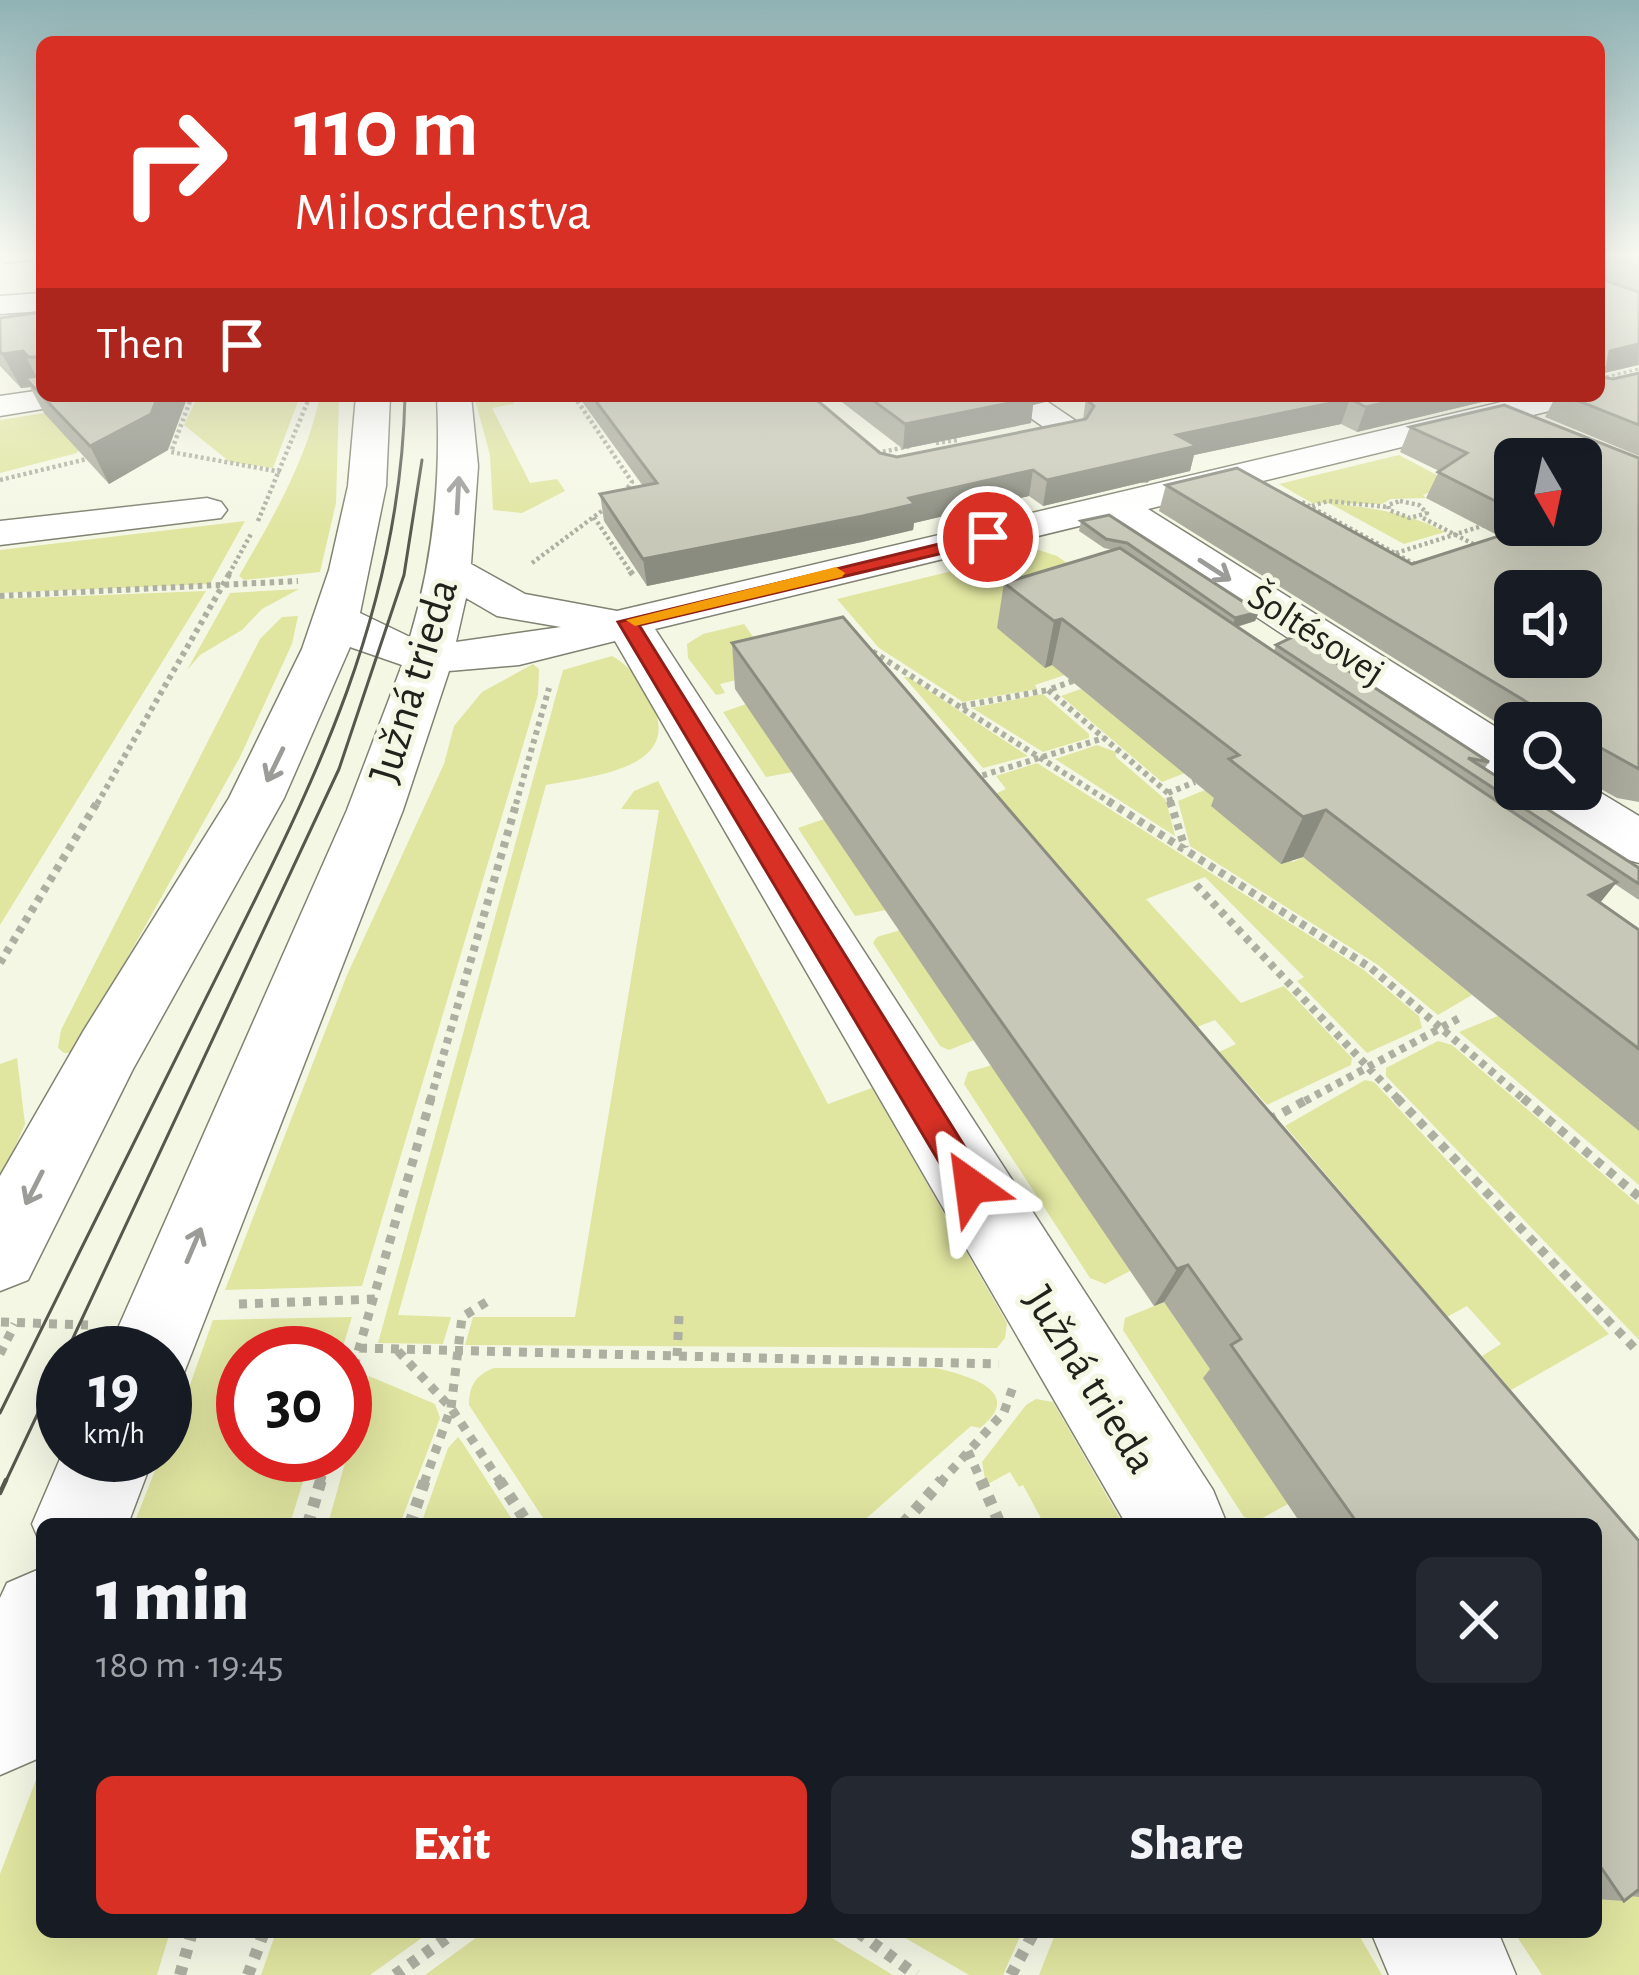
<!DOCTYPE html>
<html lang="en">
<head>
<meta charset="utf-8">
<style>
  body { margin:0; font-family:"Alegreya Sans",sans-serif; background:#242831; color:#f1f3f6; height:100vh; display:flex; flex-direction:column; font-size:45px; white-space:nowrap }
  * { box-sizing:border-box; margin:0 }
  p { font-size:39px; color:#9ea1a6 }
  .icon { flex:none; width:66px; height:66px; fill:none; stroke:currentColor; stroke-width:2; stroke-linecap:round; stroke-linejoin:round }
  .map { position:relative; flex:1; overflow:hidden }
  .side { position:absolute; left:36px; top:1518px; width:1566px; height:420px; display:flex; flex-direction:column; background:#171b24; border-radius:18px; box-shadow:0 12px 48px #0002 }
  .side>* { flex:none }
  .banner { position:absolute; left:36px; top:36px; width:1569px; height:366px; border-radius:18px; box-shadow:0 12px 48px #0002; background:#d93025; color:#fff; overflow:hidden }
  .needle { width:78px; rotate:171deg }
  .tools { position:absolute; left:1494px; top:438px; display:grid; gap:24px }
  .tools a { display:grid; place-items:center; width:108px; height:108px; border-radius:18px; background:#171b24; box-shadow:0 12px 48px #0002; font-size:60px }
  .speed { position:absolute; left:36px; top:1326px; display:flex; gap:24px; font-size:60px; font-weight:700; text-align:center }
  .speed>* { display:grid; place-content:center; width:156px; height:156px; border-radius:50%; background:#171b24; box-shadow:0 12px 48px #0002; line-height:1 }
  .speed small { font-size:30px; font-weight:400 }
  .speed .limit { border:18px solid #d22; background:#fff; color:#111 }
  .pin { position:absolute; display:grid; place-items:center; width:102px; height:102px; color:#fff; margin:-51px; border:6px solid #fff; border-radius:50%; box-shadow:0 3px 12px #0007 }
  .me { position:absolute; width:132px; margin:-66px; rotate:329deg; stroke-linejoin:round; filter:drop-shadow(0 0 9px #0008) }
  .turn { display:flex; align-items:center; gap:42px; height:252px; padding:0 60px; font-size:54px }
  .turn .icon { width:156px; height:156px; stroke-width:2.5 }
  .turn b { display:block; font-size:84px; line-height:102px }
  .then { display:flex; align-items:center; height:114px; padding:0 60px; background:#0003; gap:24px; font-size:45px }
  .round { display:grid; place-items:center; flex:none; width:126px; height:126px; border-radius:18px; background:#242831 }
  .summary { display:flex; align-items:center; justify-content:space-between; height:204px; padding:0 60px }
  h1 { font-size:72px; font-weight:800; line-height:90px }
  .primary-button { display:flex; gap:24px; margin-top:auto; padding:24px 60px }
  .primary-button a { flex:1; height:138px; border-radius:18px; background:#d93025; color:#fff; font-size:48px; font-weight:800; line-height:138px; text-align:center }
  .primary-button a+a { background:#242831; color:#f1f3f6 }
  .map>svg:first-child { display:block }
  .green { fill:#e0e5a0 }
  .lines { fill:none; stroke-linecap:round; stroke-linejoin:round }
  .minor-casing { stroke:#808272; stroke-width:3 }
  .path-far5 { stroke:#adafa1; stroke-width:3; stroke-dasharray:3 3; stroke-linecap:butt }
  .path-far4 { stroke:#adafa1; stroke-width:4.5; stroke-dasharray:3 3; stroke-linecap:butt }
  .path-far3 { stroke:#adafa1; stroke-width:6; stroke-dasharray:4.5 4.5; stroke-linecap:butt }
  .path-far2 { stroke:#adafa1; stroke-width:8; stroke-dasharray:6 6; stroke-linecap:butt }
  .path-far1 { stroke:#adafa1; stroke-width:9; stroke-dasharray:8 8; stroke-linecap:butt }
  .path { stroke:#adafa1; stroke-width:12; stroke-dasharray:9 9; stroke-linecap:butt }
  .minor { fill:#fff; fill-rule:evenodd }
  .tram-far1 { stroke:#56574d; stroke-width:3 }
  .tram { stroke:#56574d; stroke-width:4.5 }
  .wall { fill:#abac9d; fill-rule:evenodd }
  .shaded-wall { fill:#8b8c80 }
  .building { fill:#c7c8b7; stroke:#8b8c80; stroke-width:3; fill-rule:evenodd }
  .oneway { stroke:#9b9c98 }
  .route { fill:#d93025; stroke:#8d1f18; stroke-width:3 }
  .slow { fill:#f59e0b }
  .labels { text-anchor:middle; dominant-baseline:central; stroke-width:10; stroke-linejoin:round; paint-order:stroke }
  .far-street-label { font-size:39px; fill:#21221b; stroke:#f5f7e5 }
  .street-label { font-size:45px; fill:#21221b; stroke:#f5f7e5 }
</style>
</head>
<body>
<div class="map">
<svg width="1639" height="1975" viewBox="0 0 1639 1975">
  <rect width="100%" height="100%" fill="#f5f7e5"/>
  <!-- green -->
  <path class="green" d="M151,396L84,439L77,453L0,473V420Z
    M198,396H300L273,468L230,462L184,425Z
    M320,396H339L336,503L320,572L244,580L239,576C272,519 306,462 320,396Z
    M474,396L516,398L513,404L492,408L530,483L557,479L565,491L522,513L493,510L490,455Z
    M1399,455L1452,483L1423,495L1426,498L1391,499L1382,504L1312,503L1279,484Z
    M1329,503C1369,507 1410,513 1445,532L1404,544Z
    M245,521L210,584L0,593V550Z
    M1039,550L1057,556L1157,626L1029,653L1045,667L1053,665L1065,675L1035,685L1037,689L963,702L879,648L837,599Z
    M299,589L262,609L242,630L200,655L187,670L230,593Z
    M206,591L0,925V599Z
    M298,616L292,644L240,757L74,1053H64L58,1048L61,1030L260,639L282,617Z
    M744,624L777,670L720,684L725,693L716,695L688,658L687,644L703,634Z
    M612,656C631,667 638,679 649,698C689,768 594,776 546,785L398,1315L451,1317L443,1344L378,1343L563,670Z
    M533,664L539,669L538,695L362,1286L225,1290L347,975L444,764L454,726L482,692Z
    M904,677H908L1028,756L983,768Z
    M1081,689L1185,773L1162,782L1061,696Z
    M1043,694L1089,734V738L1043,752L972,708Z
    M752,702L799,771L766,777L723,712Z
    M1097,745L1116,752V757L1166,800L1175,836L1055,759Z
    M1037,763L1364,970L1419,1016L1422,1028L1367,1053L1297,981L1304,977L1205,877L1146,899L1241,1003L1284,986L1352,1058L1351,1065L1267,1105L1219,1052L1236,1044L1215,1020L1197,1027L995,794L1006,789L996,776Z
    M658,781L828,1104L872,1088L1007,1323L1005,1338L997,1348L465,1345L473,1317H575L659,810L621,809L634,791Z
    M1205,790L1220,803L1212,807L1293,862L1303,857L1472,995L1438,1015L1378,965L1190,846L1178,801Z
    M824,819L886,910L855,916L798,828Z
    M907,928L982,1037L949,1050L940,1046L873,943L877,937Z
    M1498,1016L1639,1131V1185L1459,1032Z
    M1438,1041L1452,1045L1639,1205V1340L1386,1076V1068Z
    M17,1058L25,1124L0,1181V1064Z
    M1000,1063L1130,1271L1105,1284L1090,1278L964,1084L968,1072Z
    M1365,1080L1374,1082L1609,1334L1511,1390L1482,1356L1501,1344L1467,1306L1447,1317L1285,1126Z
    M1164,1302L1213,1373L1288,1504L1257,1521L1244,1517L1123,1330L1125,1318Z
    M352,1317L341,1353H243V1455H311L290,1524H134L161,1455H165L213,1320Z
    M494,1368H936C966,1375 1027,1391 980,1428L971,1426L860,1524H547L469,1405C469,1385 476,1375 494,1368Z
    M369,1376L435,1404L440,1418L400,1524H328Z
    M1036,1399L1053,1402L1123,1524H1044L1023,1485L1019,1487L1010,1472L986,1485L982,1462L1026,1405Z
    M458,1437L462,1442L515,1524H421L448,1448Z
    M42,1764V1932H170L157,1975H0V1874Z
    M1639,1839V1975H1542L1514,1932H1596V1871Z
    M276,1932H430L370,1975H261Z
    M484,1932H822L893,1975H425Z
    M895,1932H1022L1003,1975H969Z
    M1056,1932H1357L1382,1975H1039Z"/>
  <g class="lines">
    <defs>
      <path id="minor" d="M1,255H42V259L4,263Z
        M42,293V311L0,314V296Z
        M42,390V396H84L79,403L0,416V396Z
        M356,396H390L386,486L360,613L410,637C434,557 441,479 437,396H471L478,466L471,564L525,594L617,611L1527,396H1587L1582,403L1148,509L1515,739V780L1496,775L1108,519L655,629L1213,1490L1227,1524H1126L615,641L519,665L449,671L403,810L180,1383L165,1390V1353H107L347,810L402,665L350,647L284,798L133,1069L28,1280L0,1291V1176L84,1030L229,798L302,649L329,570L348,486ZM466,598L497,616L561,627L456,642Z
        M999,396H1039L1153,473L1147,481H1121Z
        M207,498L221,502L227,510L221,518L0,545V521Z
        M1581,781L1639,816V863L1618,857L1535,802L1527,789H1581Z
        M63,1452L154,1455L128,1524H42V1547L32,1524Z
        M42,1568V1749L37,1759L0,1775V1598L7,1583Z
        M1371,1932H1498L1516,1975H1389Z"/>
    </defs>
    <!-- minor casing -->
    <use href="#minor" class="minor-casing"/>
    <!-- path-far5 -->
    <path class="path-far5" d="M1606,377L1639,369"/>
    <!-- path-far4 -->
    <path class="path-far4" d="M192,396L171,452L281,472
      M574,396L632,482L623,494
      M936,443L958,440
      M877,453L911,446
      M0,480L91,458
      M1400,501L1419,505L1427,513L1410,518L1389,510L1388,505Z
      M1302,502L1420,567
      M1312,506L1328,501L1388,507
      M594,517L632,574
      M1423,518L1479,547
      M258,521L310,396
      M1396,553L1485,525
      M532,563L607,507
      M229,574L251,534"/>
    <!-- path-far3 -->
    <path class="path-far3" d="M630,571L633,575
      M0,596L298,581
      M864,651L870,650L1113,804
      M1073,681L1048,690L1168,793L1171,804
      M962,706L1048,690
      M974,778L1104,738
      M1168,793L1195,782
      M97,804L231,571
      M516,804L549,688"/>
    <!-- path-far2 -->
    <path class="path-far2" d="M1108,801L1371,968L1526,1101
      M1170,801L1185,848
      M1196,885L1400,1101
      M0,963L98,801
      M430,1101L517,801
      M1305,1101L1463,1016"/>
    <!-- path-far1 -->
    <path class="path-far1" d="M1397,1098L1639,1353
      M1523,1098L1639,1197
      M1269,1120L1310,1098
      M239,1304L376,1299
      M1,1322L88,1325
      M359,1348L999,1364
      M398,1351L451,1408L501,1483
      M0,1354L15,1324
      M677,1356L679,1316
      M345,1397L431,1098
      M968,1451L982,1483
      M320,1483L328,1455
      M424,1483L451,1408L462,1317L488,1301
      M940,1483L1004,1412L1013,1387"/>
    <!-- path -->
    <path class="path" d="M499,1480L528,1524
      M981,1480L1000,1524
      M308,1524L321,1480
      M410,1524L425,1480
      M903,1524L942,1480
      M858,1932L916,1975
      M180,1975L192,1932
      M248,1975L264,1932
      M395,1975L455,1932
      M1011,1975L1034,1932"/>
    <!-- minor -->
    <use href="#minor" class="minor"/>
    <!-- tram-far1 -->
    <path class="tram-far1" d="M66,1353L339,769L404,575L422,460
      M0,1413C66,1279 132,1146 199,1012C300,809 400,629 405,396
      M5,1483L63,1360"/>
    <!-- tram -->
    <path class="tram" d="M0,1493L6,1480"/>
  </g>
  <!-- wall -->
  <path class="wall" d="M1599,255H1639V365L1604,373L1602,377L1613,379L1639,373V456L1545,417L1556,396H1599Z
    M42,312V396L168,450L109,484L44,413L30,387L21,388L0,366V318Z
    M578,396H812L880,453L897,457L1083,419L1086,399L1091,398L1049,401L1033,405L1031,423L903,449L834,396H1507L1357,432L1341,424L1194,455L1190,471L1043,506L1029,496L914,523L913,530L862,542L647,586L604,521L600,494L643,486Z
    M1410,427L1639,458V802L1617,798L1581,778V723H1515V734L1159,511L1166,485L1412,564L1499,536L1426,498L1439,471L1400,452ZM1515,459L1581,525H1515Z
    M1109,515L1259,612L1255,621L1237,627L1274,651L1276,645L1489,762L1485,768L1639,868V900L1615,884L1600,903L1639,930V1131L1303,857L1281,864L1211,806L1214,798L1052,665L1045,668L997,628L1004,583L1113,550L1104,548L1079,531L1081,521Z
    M732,643L1639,1541V1897L1630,1896L1624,1901L1596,1899V1524H1301L1203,1378L1210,1369L1164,1302L1154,1306L735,689Z"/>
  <!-- shaded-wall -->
  <path class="shaded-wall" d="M1639,344L1638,365L1604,373L1610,351Z
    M23,351L41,386L25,378L30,387L21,388L2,354Z
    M158,396H188L168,450L109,484L90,446Z
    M1028,396H1050L1049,401L1033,405L1031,423L903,449L905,424Z
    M1414,396H1507L1357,432L1366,407Z
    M1350,399L1341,424L1194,455L1190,471L1043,506L1047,480L1177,435Z
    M1033,470L1029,496L914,523L913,530L862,542L647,586L643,559Z
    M1259,612L1255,621L1232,628L1235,618Z
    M1062,619L1052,665L1045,668L1054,621Z
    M1326,810L1303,857L1281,864L1303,817Z
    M1617,882L1578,929L1589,895Z
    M1188,1265L1164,1302L1154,1306L1177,1269Z"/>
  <!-- building -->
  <path class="building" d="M1599,255H1639V266L1611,258L1605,262L1606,281L1639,292V344L1610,351L1607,368H1599Z
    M42,312V357H28L23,351L2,354L0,351V318Z
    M1639,373V425L1566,396H1599V380L1602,377L1613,379Z
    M42,375V396L25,378Z
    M42,396H158L151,414L90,446Z
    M592,396H812L880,453L897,457L1086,419L1094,406L1086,399L1099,396H1414L1366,407L1350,399L1177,435L1197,446L1047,480L1033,470L909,498L915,504L863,516L643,559L600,494L657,483Z
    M867,396H1032L1034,398L905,424Z
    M1504,405L1639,458V769L1601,748L1597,756L1581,754V723H1537L1535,707L1166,485L1237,468L1412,564L1533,525H1581V459H1515V511L1438,472L1467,453L1410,427ZM1515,591H1581V657H1515Z
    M1109,515L1259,612L1235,618L1127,543L1106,539L1081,521Z
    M1120,548L1617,882L1589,895L1639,930V1049L1326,810L1303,817L1229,759L1239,755L1062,619L1054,621L1004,583Z
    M843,617L1639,1541V1892L1638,1890L1624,1901L1596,1860V1524H1358L1231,1345L1241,1339L1188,1265L1177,1269L732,643Z
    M1295,636L1489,762L1468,758L1639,868V884L1276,645Z"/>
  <!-- one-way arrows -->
  <defs><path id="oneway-shaft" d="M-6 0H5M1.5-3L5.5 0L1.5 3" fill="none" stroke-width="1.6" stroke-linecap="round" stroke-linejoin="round" transform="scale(3)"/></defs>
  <g class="oneway">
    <use href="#oneway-shaft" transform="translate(458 495) rotate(-87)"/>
    <use href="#oneway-shaft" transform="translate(1215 570) rotate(33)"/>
    <use href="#oneway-shaft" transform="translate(275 765) rotate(116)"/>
    <use href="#oneway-shaft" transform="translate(34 1188) rotate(117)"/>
    <use href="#oneway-shaft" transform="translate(194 1245) rotate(-67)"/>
  </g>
  <!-- sky -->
  <linearGradient id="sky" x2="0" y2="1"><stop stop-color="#90b2b4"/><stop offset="0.48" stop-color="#fafbf3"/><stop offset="1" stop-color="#fafbf3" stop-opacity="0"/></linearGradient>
  <rect width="1639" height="531" fill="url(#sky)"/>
  <!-- route -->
  <path class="route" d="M988,532L996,537L994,541L639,625L983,1176L987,1186L983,1197L971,1201L960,1197L618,622Z"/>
  <!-- slow -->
  <path class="slow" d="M836,567L845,573L842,577L635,626L626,620Z"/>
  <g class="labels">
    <!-- far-street labels -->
    <g class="far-street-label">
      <text transform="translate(1316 635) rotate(33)">Šoltésovej</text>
    </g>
    <!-- street labels -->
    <g class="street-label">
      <text transform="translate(414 681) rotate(-73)">Južná trieda</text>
      <text transform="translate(1090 1380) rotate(58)">Južná trieda</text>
    </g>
  </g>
</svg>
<div class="tools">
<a><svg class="needle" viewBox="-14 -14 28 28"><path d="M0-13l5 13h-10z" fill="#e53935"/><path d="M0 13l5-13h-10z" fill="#9ea1a6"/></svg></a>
<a><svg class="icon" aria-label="sound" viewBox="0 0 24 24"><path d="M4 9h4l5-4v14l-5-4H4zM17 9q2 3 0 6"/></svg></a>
<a><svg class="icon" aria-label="search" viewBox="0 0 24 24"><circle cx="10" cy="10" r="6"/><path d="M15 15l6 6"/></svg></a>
</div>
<div class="speed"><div>19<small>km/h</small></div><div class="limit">30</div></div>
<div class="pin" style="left:988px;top:537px;background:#d93025"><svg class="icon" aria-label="arrive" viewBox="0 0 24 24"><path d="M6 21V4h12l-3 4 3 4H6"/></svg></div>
<svg class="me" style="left:971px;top:1186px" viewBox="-20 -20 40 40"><path d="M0-17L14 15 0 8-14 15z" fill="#d93025" stroke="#fff" stroke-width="4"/></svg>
<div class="banner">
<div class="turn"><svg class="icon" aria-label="right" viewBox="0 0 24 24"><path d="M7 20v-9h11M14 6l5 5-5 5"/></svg><div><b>110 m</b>Milosrdenstva</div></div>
<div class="then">Then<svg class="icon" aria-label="arrive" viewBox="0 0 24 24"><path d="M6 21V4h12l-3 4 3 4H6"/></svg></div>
</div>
<section class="side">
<div class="summary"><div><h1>1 min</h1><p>180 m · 19:45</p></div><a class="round"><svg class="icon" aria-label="close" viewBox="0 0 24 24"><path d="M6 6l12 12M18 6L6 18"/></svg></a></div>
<div class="primary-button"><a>Exit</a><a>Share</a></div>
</section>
</div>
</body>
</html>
